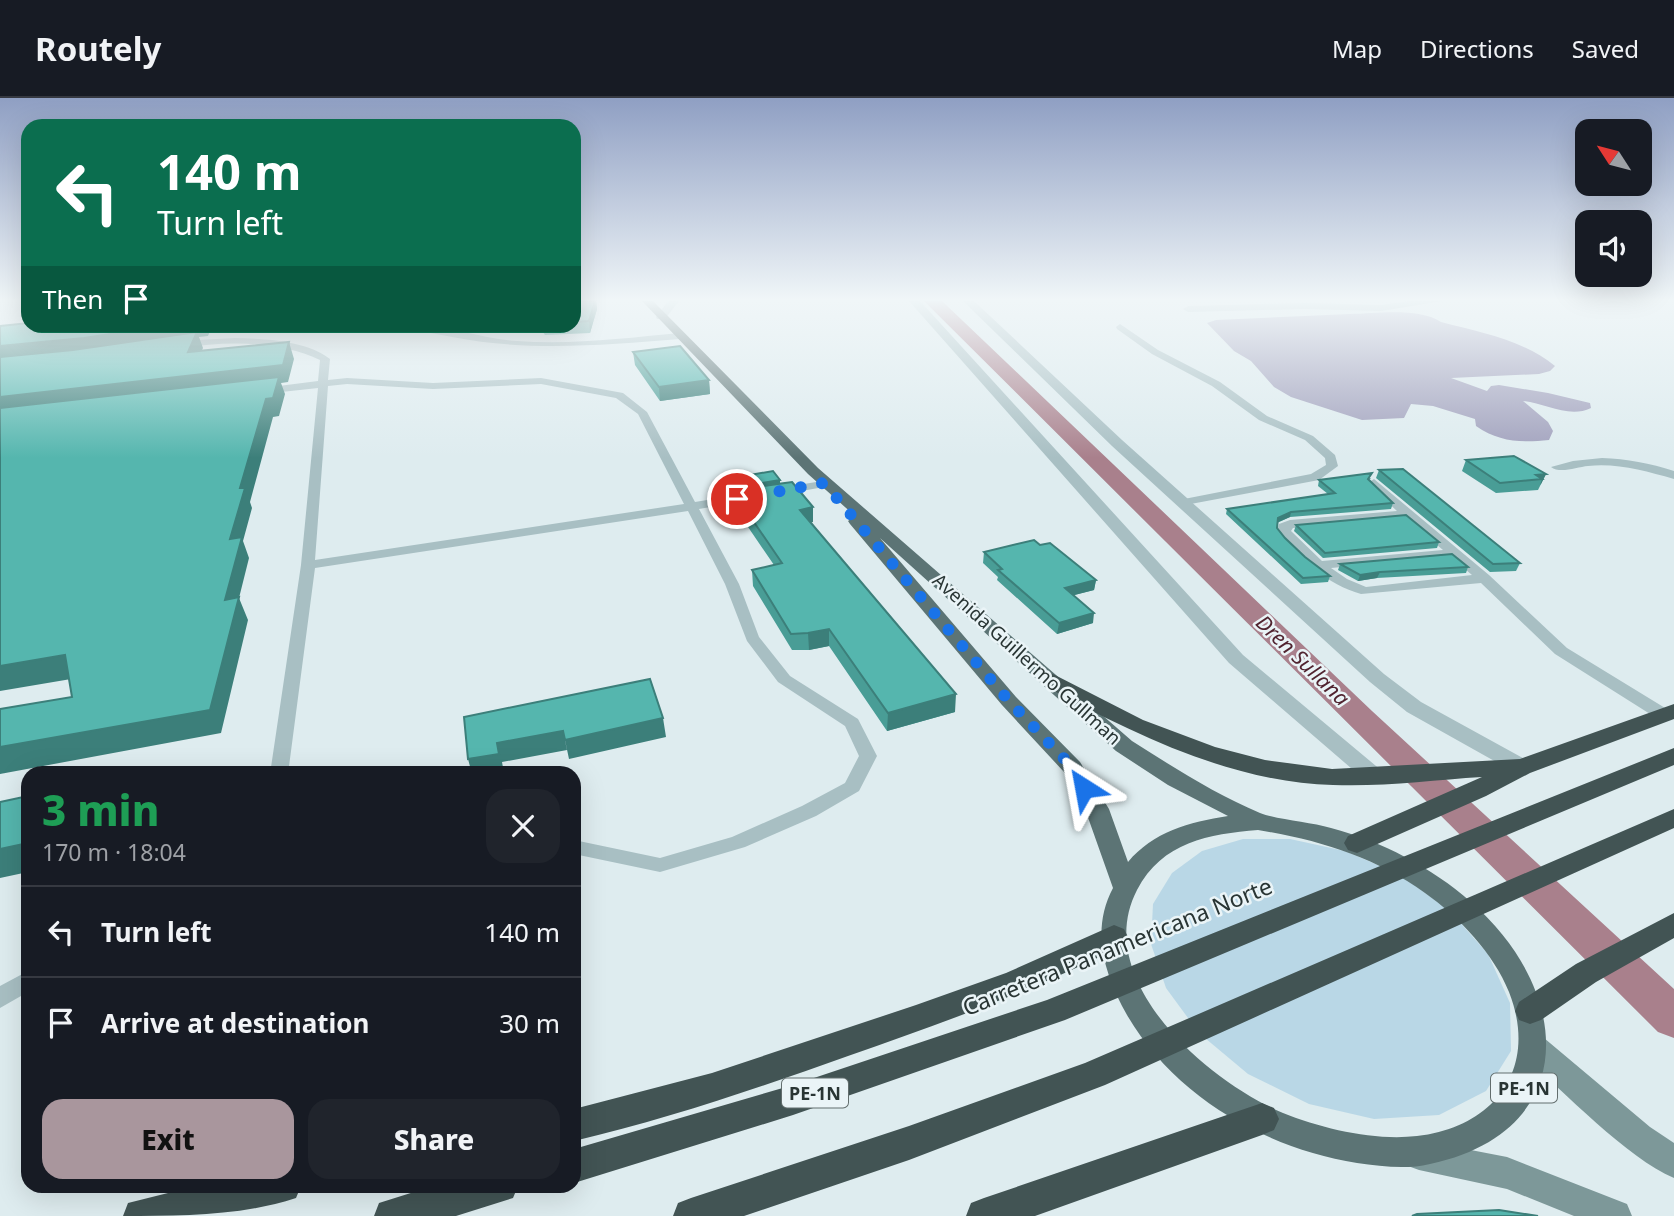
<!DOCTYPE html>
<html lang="en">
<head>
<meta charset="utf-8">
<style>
  body { margin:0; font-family:"Noto Sans",sans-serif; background:#20242c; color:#f1f3f6; height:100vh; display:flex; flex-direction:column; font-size:26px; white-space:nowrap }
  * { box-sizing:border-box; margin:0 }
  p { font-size:23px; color:#9ea1a6 }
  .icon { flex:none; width:38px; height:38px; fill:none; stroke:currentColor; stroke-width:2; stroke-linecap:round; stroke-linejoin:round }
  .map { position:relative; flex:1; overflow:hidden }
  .drawer { position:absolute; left:21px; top:668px; width:560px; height:427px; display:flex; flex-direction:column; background:#171b24; border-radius:21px; box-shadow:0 7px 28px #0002 }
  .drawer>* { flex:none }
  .guide { position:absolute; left:21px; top:21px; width:560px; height:214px; border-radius:21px; box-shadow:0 7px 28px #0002; background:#0b6e4f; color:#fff; overflow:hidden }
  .needle { width:46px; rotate:306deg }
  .fabs { position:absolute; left:1575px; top:21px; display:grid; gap:14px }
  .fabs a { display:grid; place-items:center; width:77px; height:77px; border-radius:14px; background:#171b24; box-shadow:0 7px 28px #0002; font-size:35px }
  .pin { position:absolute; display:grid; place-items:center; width:60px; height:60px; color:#fff; margin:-30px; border:4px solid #fff; border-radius:50%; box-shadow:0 2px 7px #0007 }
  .me { position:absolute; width:77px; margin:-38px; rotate:326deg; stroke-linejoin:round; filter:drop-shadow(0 0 5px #0008) }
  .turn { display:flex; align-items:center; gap:24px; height:147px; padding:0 21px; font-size:32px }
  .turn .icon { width:91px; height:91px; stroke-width:2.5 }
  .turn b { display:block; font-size:49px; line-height:60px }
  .then { display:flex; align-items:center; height:66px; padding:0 21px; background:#0003; gap:14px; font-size:26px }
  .round { display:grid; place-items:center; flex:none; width:74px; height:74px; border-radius:21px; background:#20242c }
  .head { display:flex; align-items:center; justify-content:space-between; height:119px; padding:0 21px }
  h1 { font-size:42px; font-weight:800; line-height:52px; color:#1e9e55 }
  .primary-button { display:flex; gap:14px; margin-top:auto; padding:14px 21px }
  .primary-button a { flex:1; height:80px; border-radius:21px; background:#a9969d; color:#111; font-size:28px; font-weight:800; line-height:80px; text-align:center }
  .primary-button a+a { background:#20242c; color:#f1f3f6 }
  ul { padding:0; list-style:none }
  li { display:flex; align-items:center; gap:21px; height:91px; padding:0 21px; border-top:2px solid #363941 }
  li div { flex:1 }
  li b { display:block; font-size:26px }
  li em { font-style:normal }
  header { display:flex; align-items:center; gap:42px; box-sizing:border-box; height:98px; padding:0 35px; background:#171b24; border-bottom:2px solid #363941 }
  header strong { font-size:33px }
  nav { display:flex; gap:38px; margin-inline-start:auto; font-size:24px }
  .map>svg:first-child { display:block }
  .green { fill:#a0a0bc }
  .sand { fill:#b9d7e6 }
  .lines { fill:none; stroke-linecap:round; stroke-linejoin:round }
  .canal { fill:#a9808c; fill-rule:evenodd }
  .service { fill:#a8bfc3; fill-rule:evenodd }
  .minor { fill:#a8bfc3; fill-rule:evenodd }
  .secondary { fill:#7d9899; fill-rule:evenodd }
  .primary { fill:#5c7475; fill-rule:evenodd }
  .motorway { fill:#425454; fill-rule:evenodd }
  .wall { fill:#499d96 }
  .shaded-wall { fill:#3c7f7a }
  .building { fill:#55b6ae; stroke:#3c7f7a; stroke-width:2 }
  .route { stroke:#1a73e8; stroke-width:12; stroke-dasharray:0 21.6 }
  .labels { text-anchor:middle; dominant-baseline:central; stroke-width:5; stroke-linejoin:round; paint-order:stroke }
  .shield { fill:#eaf4f7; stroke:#636e6e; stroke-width:2 }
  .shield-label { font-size:18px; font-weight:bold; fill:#293534 }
  .street-label { font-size:19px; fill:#293534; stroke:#eaf4f7 }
  .water-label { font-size:21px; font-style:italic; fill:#512430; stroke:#eaf4f7 }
  .near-street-label { font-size:23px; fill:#293534; stroke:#eaf4f7 }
</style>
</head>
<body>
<header>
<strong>Routely</strong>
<nav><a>Map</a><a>Directions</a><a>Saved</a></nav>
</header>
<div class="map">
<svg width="1674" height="1118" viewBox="0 0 1674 1118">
  <rect width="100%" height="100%" fill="#deecef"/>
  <!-- green -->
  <path class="green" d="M1350,216C1378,216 1417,209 1441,224C1479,234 1524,242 1555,268L1550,273L1539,276L1451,280L1487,293L1491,288L1499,287L1548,295L1590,305L1591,310C1569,321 1545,305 1523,303L1548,324L1553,333L1549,342C1521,345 1499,344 1476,328L1475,321L1433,308L1411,306L1404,320L1362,322L1291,299L1274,289L1251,263L1234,253L1207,225L1216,222Z"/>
  <!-- sand -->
  <path class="sand" d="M1243,741H1290L1345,753L1399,776L1449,812L1488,856L1510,905L1511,953L1486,993L1439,1017L1374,1021L1309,1006L1248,976L1199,935L1166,890L1151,846L1153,806L1172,775L1202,753Z"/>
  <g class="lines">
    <!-- canal -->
    <path class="canal" d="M924,203H942L1372,613L1674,891V940L1658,934Z"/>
    <!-- service -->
    <path class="service" d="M1120,226L1158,252L1220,284L1267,318L1313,338L1335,357L1338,368L1319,382L1180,408L1178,405L1184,401L1311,376L1326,367L1325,360L1305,342L1259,322L1212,288L1152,256L1117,231L1116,229Z
      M411,228C443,225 483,241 517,243C572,247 626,240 680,235L685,238L680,241C603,247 529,254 452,239C439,236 421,235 411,228Z
      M235,240C265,241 305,242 330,261L328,282L347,280L433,285L541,280L623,295L647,314L695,404L828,382L830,385L824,389L699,411L739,486L759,539L790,578L858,621L877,658L859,693L816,718L745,749L660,774L574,756V742L660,760L732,739L802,708L845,685L859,658L845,628L778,584L747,543L725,486L688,413L315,470L288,676H270L301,467L318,290L263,296L258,293L263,290L318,283L320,262C277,242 227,243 181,250L176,247L197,242ZM347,286L433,291L541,286L616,300L638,316L684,406L315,462L328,288Z
      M1602,360C1627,361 1650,365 1674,373V381C1645,373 1618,365 1588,368C1577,369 1560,376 1551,369L1573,363Z
      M1374,381L1489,477L1567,550L1670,613L1672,617L1670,621H1658L1555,556L1481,485L1361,496C1328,487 1299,461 1277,434L1279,426L1290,422L1397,413L1370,388L1368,385ZM1405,420L1443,452L1322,463L1291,433L1293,430ZM1451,459L1472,477L1366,489L1347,481L1331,470Z
      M28,873V894L0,910V888Z"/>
    <!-- minor -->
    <path class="minor" d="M668,203H679L665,221H657L656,219Z
      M909,203H920L1243,557L1382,673L1385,678L1382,683L1374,686L1366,683L1229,565Z
      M963,203H974L1122,342L1384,576L1421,604L1530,664L1533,669L1530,674L1522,676L1514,674L1407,614L1370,584L1112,348Z
      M1409,203H1443L1381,213L1305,211L1188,214L1183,211L1188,208L1305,205L1381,207Z"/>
    <!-- secondary -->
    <path class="secondary" d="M1534,936L1544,940L1650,1029L1674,1045V1080C1627,1060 1564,994 1524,958L1519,949L1524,940Z
      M1419,1042L1507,1059L1627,1106L1632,1118H1574L1507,1091L1419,1072L1408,1068L1403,1057L1408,1046Z"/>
    <!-- primary -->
    <path class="primary" d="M642,203H653L818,370L1132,643C1173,669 1215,696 1260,715C1278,722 1310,724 1331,730C1383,744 1431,769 1471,804C1572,892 1583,1033 1430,1066C1405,1072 1381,1068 1357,1065C1265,1050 1175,999 1127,917C1105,878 1090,833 1113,790L1085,711L1064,674L1002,607L850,426L848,423L855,418L808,376ZM880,440L1116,653L1168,687L1228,718C1189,724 1153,734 1128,764L1109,711L1080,664L1016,599ZM1258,732C1319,742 1375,759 1425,795C1459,819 1494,856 1509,894C1539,970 1495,1029 1417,1038C1375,1043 1323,1031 1283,1015C1209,984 1090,883 1137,792C1162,744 1209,736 1258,732Z"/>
    <!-- motorway -->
    <path class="motorway" d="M1051,575L1143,622L1215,649L1265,662L1332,671L1520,661L1674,606V621L1530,675L1486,698L1357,755L1348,752L1344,745L1348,738L1482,679C1433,682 1382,689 1333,687C1229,684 1132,635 1043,587L1040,582L1043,577Z
      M1674,650V667L1065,922L793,1017L574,1085V1051L793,987L1047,902Z
      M1674,711V730L1105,987L909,1062L744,1118H673L678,1105L691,1100L909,1028L1085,965Z
      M1674,815V840L1596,884L1541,922L1530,926L1519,922L1515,913L1519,904L1576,866Z
      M1114,827L1124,831L1128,839L1124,847C1035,892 942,925 848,958C758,990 668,1021 574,1043V1011L712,975L916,907L1006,875Z
      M1262,1005L1274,1010L1279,1021L1274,1032L1262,1037L1035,1118H966L971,1105L984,1100Z
      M196,1088H301L296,1100C241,1118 181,1118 123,1118L128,1105Z
      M433,1088H518L513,1100L456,1118H374L379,1105Z"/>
  </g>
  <!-- wall -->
  <path class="wall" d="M574,203H596L597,211L590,235L545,237L538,228H574Z
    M633,254L709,282L710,296L660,303L635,267Z
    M1466,362L1546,376L1538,392L1496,395L1462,373Z
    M1379,372L1520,465L1516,473L1490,474L1376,380Z
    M1371,380L1369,382L1393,405L1391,411L1290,419L1277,425V430L1285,440L1305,459L1330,478L1328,484L1301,486L1226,416L1227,411L1328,396L1318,388L1319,382Z
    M727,381L780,382V386L813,409V424H811L955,614L887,633L829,548L809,552H792L753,488L752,472L774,467L748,429V414L742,406L741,394L734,395L728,387Z
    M1296,427L1439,444L1437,450L1323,460L1294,433Z
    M1040,447L1096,482L1094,492L1074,497L1093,525L1057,536L997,482L998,479L983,465L984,454Z
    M1340,466L1468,469L1466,475L1377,480L1358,483L1338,472Z"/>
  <!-- shaded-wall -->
  <path class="shaded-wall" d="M595,203H596L597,211L590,235L589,223Z
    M164,228H212L208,238L199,239L203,250L194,271L0,265V248Z
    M289,244L294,261L288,284L281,285L285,296L279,318L273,319L250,404L252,410L243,443L249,460L239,500L248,522L221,635L0,676V649L210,612L0,318V299Z
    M709,282L710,296L660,303L659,289Z
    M1546,376L1541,386L1540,387L1542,381L1536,377Z
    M780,382V387L741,391V394L734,395L733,390Z
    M813,409V424L801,427L800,412Z
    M1291,414L1290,419L1276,425L1278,420Z
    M1380,474L1377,480L1358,483L1360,477Z
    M1096,482L1094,492L1063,500L1065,490Z
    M1094,515L1093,525L1057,536L1059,525Z
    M829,531V548L809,552L808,535Z
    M65,557L77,580L0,593V568Z
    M956,596L955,614L887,633L888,615Z
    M663,620L666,639L569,661L565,642Z
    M563,633L567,652L502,664L504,675L472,676L468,661L497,645Z
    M28,745V774L0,780V751Z"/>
  <!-- building -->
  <path class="building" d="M574,203H595L589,223L574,224Z
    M28,225V228H164L84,240L0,248V228Z
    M197,234L188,254L289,244L283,267L0,299V259L73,252Z
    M680,248L709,282L659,289L633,254Z
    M279,279L273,300L266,301L240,390H245L230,441L242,439L225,502L239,499L210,612L0,649V611L72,599L65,557L0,568V310Z
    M1514,358L1546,376L1536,377L1542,381L1500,385L1466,362Z
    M1403,371L1520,465L1493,466L1379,372Z
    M773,373L780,382L733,390L727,381Z
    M1372,375L1368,381L1393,405L1291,414L1278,420L1277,430L1285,440L1305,459L1330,478L1303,480L1227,411L1335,395L1319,382Z
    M792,384L813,409L800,412L956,596L888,615L829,531L808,535L791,536L752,472L782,465L747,414L757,413L741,391Z
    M1406,417L1439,444L1325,455L1296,427Z
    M1034,442L1040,447L1050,445L1096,482L1065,490L1094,515L1059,525L998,472L1002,471L984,454Z
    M1452,456L1468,469L1380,474L1360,477L1340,466Z
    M650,581L663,620L565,642L563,633L497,645L499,656L468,661L464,619Z
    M28,698V745L0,751V704Z
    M1499,1112L1538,1118H1412L1417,1116Z"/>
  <!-- sky -->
  <linearGradient id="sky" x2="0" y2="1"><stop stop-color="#8f9fc3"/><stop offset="0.56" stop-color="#f0f6f8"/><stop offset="1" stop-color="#f0f6f8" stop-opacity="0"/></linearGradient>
  <rect width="1674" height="360" fill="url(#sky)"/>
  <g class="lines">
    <!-- route -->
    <path class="route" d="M737,401L824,385L1009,603L1072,669L1084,690"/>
  </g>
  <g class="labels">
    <!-- shield labels -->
    <g class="shield">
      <rect x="1491" y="975.5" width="66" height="29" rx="5"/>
      <rect x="782" y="980.5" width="66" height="29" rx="5"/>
    </g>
    <g class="shield-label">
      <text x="1524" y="990">PE-1N</text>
      <text x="815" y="995">PE-1N</text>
    </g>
    <!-- street labels -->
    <g class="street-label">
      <text transform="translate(1027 561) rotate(42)">Avenida Guillermo Gullman</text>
    </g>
    <!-- water labels -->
    <g class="water-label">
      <text transform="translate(1303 562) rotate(44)">Dren Sullana</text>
    </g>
    <!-- near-street labels -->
    <g class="near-street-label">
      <text transform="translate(1117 848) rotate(-22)">Carretera Panamericana Norte</text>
    </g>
  </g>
</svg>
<div class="fabs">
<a><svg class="needle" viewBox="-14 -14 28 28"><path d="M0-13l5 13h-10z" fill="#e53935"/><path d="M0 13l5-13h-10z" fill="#9ea1a6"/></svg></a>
<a><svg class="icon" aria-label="sound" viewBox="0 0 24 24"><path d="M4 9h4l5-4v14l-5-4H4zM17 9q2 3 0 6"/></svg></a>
</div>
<div class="pin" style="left:737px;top:401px;background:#d93025"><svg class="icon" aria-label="arrive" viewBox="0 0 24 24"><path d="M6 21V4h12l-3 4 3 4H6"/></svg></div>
<svg class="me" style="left:1084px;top:690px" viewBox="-20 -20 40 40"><path d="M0-17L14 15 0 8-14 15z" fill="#1a73e8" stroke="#fff" stroke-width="4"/></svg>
<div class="guide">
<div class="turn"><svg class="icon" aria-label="left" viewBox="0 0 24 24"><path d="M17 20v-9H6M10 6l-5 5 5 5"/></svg><div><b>140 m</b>Turn left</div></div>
<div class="then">Then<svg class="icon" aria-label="arrive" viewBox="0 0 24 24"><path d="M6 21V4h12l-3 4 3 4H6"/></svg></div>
</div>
<section class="drawer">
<div class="head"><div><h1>3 min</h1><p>170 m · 18:04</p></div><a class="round"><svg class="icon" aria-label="close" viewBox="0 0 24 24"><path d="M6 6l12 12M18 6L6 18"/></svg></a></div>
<ul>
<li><svg class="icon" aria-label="left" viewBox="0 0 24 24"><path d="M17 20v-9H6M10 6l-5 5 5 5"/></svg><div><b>Turn left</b></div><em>140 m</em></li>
<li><svg class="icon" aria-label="arrive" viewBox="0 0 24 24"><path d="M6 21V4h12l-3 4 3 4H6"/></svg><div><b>Arrive at destination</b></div><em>30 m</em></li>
</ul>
<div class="primary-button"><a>Exit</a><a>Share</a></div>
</section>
</div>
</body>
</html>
